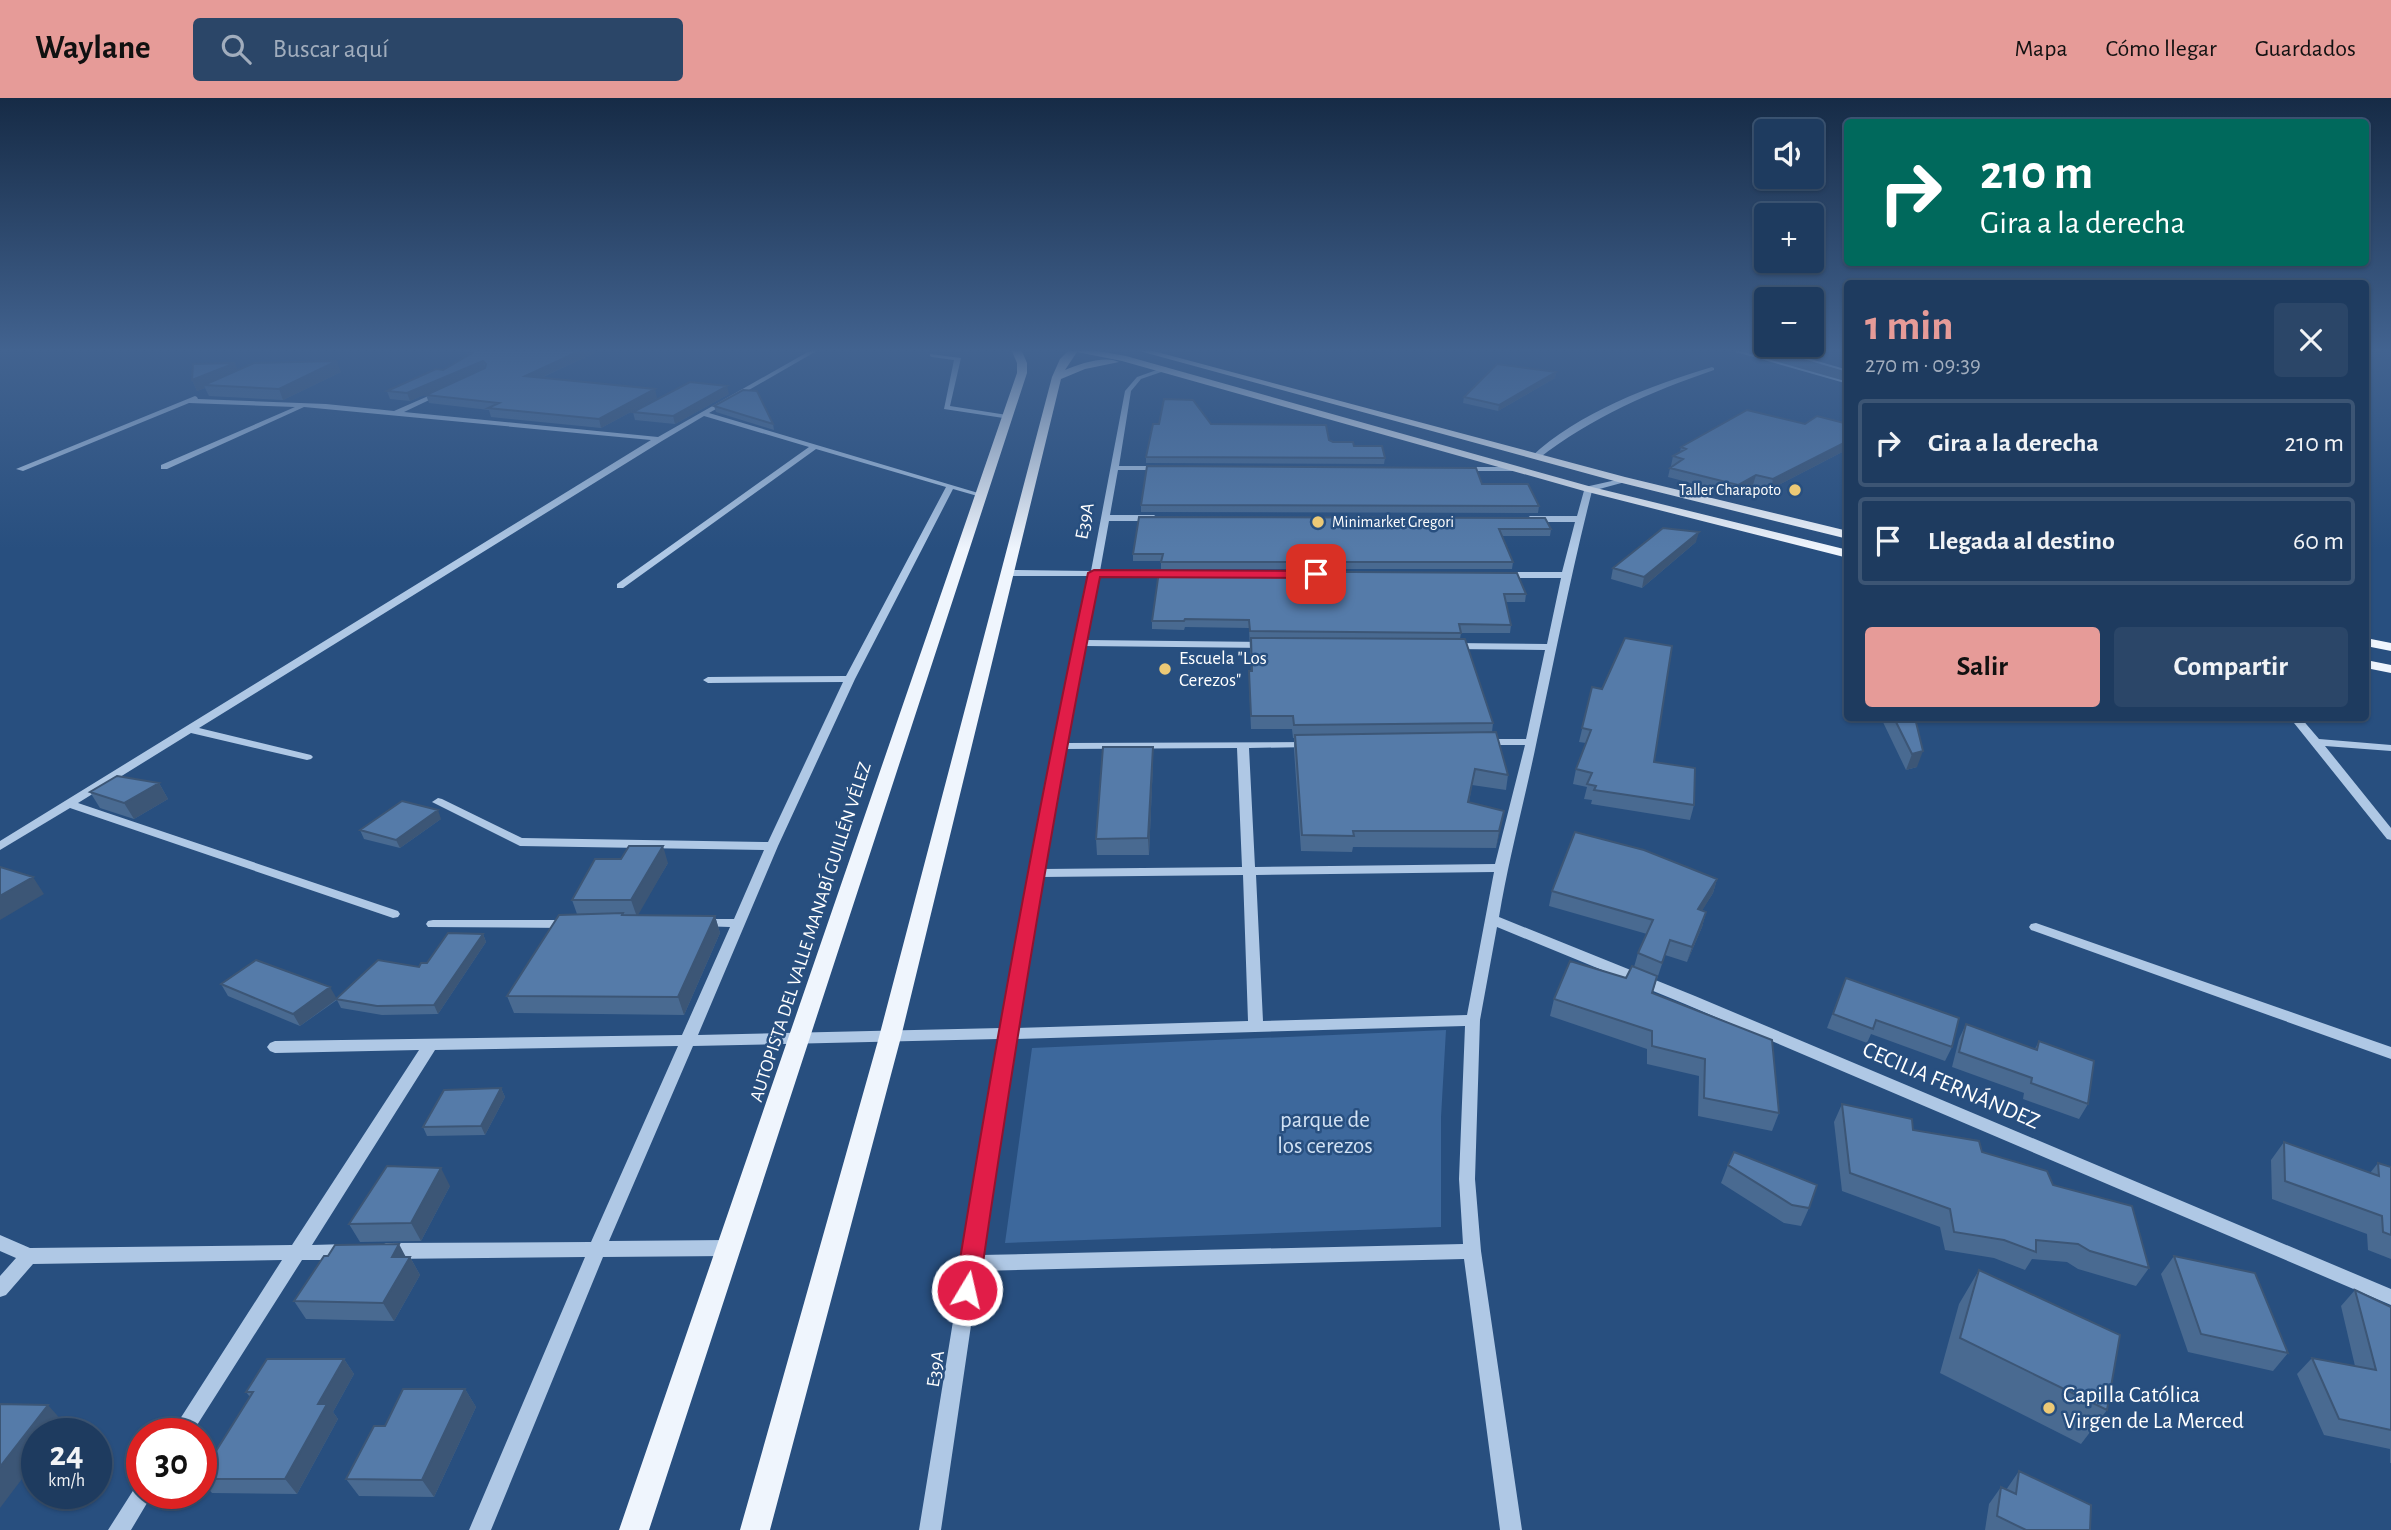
<!DOCTYPE html>
<html lang="es">
<head>
<meta charset="utf-8">
<style>
  body { margin:0; font-family:"Alegreya Sans",sans-serif; background:#2b4668; color:#f1f3f6; height:100vh; display:flex; flex-direction:column; font-size:26px; white-space:nowrap }
  * { box-sizing:border-box; margin:0 }
  p { font-size:23px; color:#a1adbd }
  .icon { flex:none; width:38px; height:38px; fill:none; stroke:currentColor; stroke-width:2; stroke-linecap:round; stroke-linejoin:round }
  .map { position:relative; flex:1; overflow:hidden }
  .panel { position:absolute; left:1844px; top:182px; width:525px; height:441px; display:flex; flex-direction:column; background:#1e3b5f; border-radius:7px; box-shadow:0 2px 5px #0004,0 0 0 2px #3c5574 }
  .panel>* { flex:none }
  .guide { position:absolute; left:1844px; top:21px; width:525px; height:147px; border-radius:7px; box-shadow:0 2px 5px #0004,0 0 0 2px #3c5574; background:#00695c; color:#fff; overflow:hidden }
  .tools { position:absolute; left:1754px; top:21px; display:grid; gap:14px }
  .tools a { display:grid; place-items:center; width:70px; height:70px; border-radius:7px; background:#1e3b5f; box-shadow:0 2px 5px #0004,0 0 0 2px #3c5574; font-size:35px }
  .speed { position:absolute; left:21px; top:1320px; display:flex; gap:14px; font-size:35px; font-weight:700; text-align:center }
  .speed>* { display:grid; place-content:center; width:91px; height:91px; border-radius:50%; background:#1e3b5f; box-shadow:0 2px 5px #0004,0 0 0 2px #3c5574; line-height:1 }
  .speed small { font-size:18px; font-weight:400 }
  .speed .limit { border:10px solid #d22; background:#fff; color:#111 }
  .pin { position:absolute; display:grid; place-items:center; width:60px; height:60px; color:#fff; margin:-30px; border-radius:14px; box-shadow:0 4px 10px #0006 }
  .me { position:absolute; width:77px; margin:-38px; rotate:9deg; stroke-linejoin:round; filter:drop-shadow(0 0 5px #0008) }
  .turn { display:flex; align-items:center; gap:24px; height:147px; padding:0 21px; font-size:32px }
  .turn .icon { width:91px; height:91px; stroke-width:2.5 }
  .turn b { display:block; font-size:49px; line-height:60px }
  .round { display:grid; place-items:center; flex:none; width:74px; height:74px; border-radius:7px; background:#2b4668 }
  .overview { display:flex; align-items:center; justify-content:space-between; height:119px; padding:0 21px }
  h1 { font-size:42px; font-weight:700; line-height:52px; color:#e69b98 }
  .cta { display:flex; gap:14px; margin-top:auto; padding:14px 21px }
  .cta a { flex:1; height:80px; border-radius:7px; background:#e69b98; color:#111; font-size:28px; font-weight:700; line-height:80px; text-align:center }
  .cta a+a { background:#2b4668; color:#f1f3f6 }
  ul { padding:0; list-style:none }
  li { display:flex; align-items:center; gap:21px; height:88px; margin:0 14px 10px; padding:0 7px; border:4px solid #3c5574; border-radius:7px }
  li div { flex:1 }
  li b { display:block; font-size:26px }
  li em { font-style:normal }
  header { display:flex; align-items:center; gap:42px; box-sizing:border-box; height:98px; padding:0 35px; background:#e69b98; color:#111 }
  header strong { font-size:33px }
  nav { display:flex; gap:38px; margin-inline-start:auto; font-size:24px }
  .search { width:490px; height:63px; background:#2b4668; display:flex; align-items:center; gap:18px; box-sizing:border-box; padding:0 24px; border-radius:7px; color:#a1adbd; font-size:26px }
  .map>svg:first-child { display:block }
  .green { fill:#3d689c }
  .water { fill:#4d6a8c; stroke:#a4c3e5; stroke-width:2 }
  .lines { fill:none; stroke-linecap:round; stroke-linejoin:round }
  .minor { fill:#afc8e5; fill-rule:evenodd }
  .major { fill:#eff5fd; fill-rule:evenodd }
  .wall { fill:#496a91 }
  .shaded-wall { fill:#3c5676 }
  .building { fill:#557ba9; stroke:#3c5676; stroke-width:2 }
  .route { fill:#e11d48; stroke:#92132f; stroke-width:2 }
  .poi-dot { fill:#ecc976; stroke:#284f7f; stroke-width:2.5 }
  .labels { text-anchor:middle; dominant-baseline:central; stroke-width:5; stroke-linejoin:round; paint-order:stroke }
  .far-poi-label { font-size:16px; fill:#fff; stroke:#284f7f; text-anchor:end }
  .street-label { font-size:19px; fill:#fff; stroke:#284f7f }
  .poi-label { font-size:19px; fill:#fff; stroke:#284f7f; text-anchor:start }
  .near-street-label { font-size:23px; fill:#fff; stroke:#284f7f }
  .near-park-label { font-size:23px; fill:#d2e2f4; stroke:#284f7f }
  .near-poi-label { font-size:23px; fill:#fff; stroke:#284f7f; text-anchor:start }
</style>
</head>
<body>
<header>
<strong>Waylane</strong>
<div class="search"><svg class="icon" aria-label="search" viewBox="0 0 24 24"><circle cx="10" cy="10" r="6"/><path d="M15 15l6 6"/></svg>Buscar aquí</div>
<nav><a>Mapa</a><a>Cómo llegar</a><a>Guardados</a></nav>
</header>
<div class="map">
<svg width="2391" height="1432" viewBox="0 0 2391 1432">
  <rect width="100%" height="100%" fill="#284f7f"/>
  <!-- green -->
  <path class="green" d="M1446,932L1441,1019V1129L1005,1145L1032,950Z"/>
  <!-- water -->
  <path class="water" d="M1729,251H1773L1848,273V285Z"/>
  <g class="lines">
    <!-- minor -->
    <path class="minor" d="M813,251H820L709,315L985,397L981,399L953,391L855,581L778,748L698,937L1001,930L1028,775L1054,650L1052,648L1055,645L1075,547L1074,545L1076,543L1089,478H1008L1003,475L1008,472L1091,473L1125,293L1137,279L1165,269L1167,270V272L1141,281L1131,293L1119,368H1160L1164,370L1160,372H1118L1110,417H1154L1158,420L1154,423H1109L1100,473H1175L1180,476L1175,479L1099,478L1086,542L1267,544L1272,547L1267,550L1085,548L1066,645L1314,644L1316,646L1310,649L1249,650L1255,769L1495,766L1525,647H1482L1476,644L1482,641H1526L1545,552L1453,551L1448,548L1453,545L1547,546L1561,480H1501L1496,477L1501,474H1562L1575,424H1530L1526,421L1530,418H1577L1585,389L1625,380V384L1592,393C1571,475 1555,559 1537,642C1525,701 1509,759 1499,819L1695,898L2391,1191V1207L1685,906L1497,829L1480,922L1475,1081L1481,1153L1522,1432H1500L1464,1161L979,1173L941,1432H919L999,941L693,948L609,1143L729,1142L735,1145L738,1150L735,1155L729,1158L603,1159L491,1432H469L585,1159L386,1161L380,1158L377,1153L380,1148L386,1145L591,1144L678,948L435,952L312,1147L347,1146L353,1149L356,1154L353,1159L347,1162H302L192,1335H171L282,1162L33,1166L6,1197L0,1199V1178L16,1160L0,1153V1137L30,1150L292,1147L419,952L275,955L270,953L267,949L270,945L275,943L682,937L730,829L698,828L696,825L698,822L703,821H734L764,752L520,748L432,704L438,700L442,701L522,740L768,744L843,584L708,585L703,582L708,579L846,578L946,389L816,351L623,490H617V486L809,349L704,318L662,343L199,630L311,657L313,659L311,661L307,662L191,635L78,705L398,813L400,816L398,819L393,820L70,710L0,752V743L651,342L304,309L167,371H161V367L295,309L189,305L23,373L16,371L195,298L197,299L198,301L326,306L394,313L442,292L445,294L444,295L404,314L658,339ZM1237,650L1242,769L1043,771L1065,651ZM1494,774L1467,917L1263,923L1256,777ZM1243,777L1248,923L1016,930L1041,779ZM1465,928L1459,1081L1463,1146L981,1157L1014,941Z
      M930,256L961,260L950,308L1007,317H1010V321L944,311L954,262L932,259L930,258Z
      M1712,269L1714,270V272C1650,294 1592,319 1538,361L1531,359C1577,315 1652,287 1712,269Z
      M1459,369H1515L1519,371L1515,373H1462L1458,371Z
      M2290,620H2301L2319,641L2391,647V653L2325,648L2391,730V742L2387,741Z
      M433,822H569L574,823L576,826L574,829L569,830L428,829L426,826L428,823Z
      M2036,825L2391,949V961L2031,832L2029,829L2031,826Z
      M142,1385V1395H153L131,1432H108L136,1388Z"/>
    <!-- major -->
    <path class="major" d="M1011,251H1021L1027,265V275L649,1432H619L1017,275V265Z
      M1070,251H1087L1126,258L1592,389L1848,452V460L1584,393L1122,263L1077,254L1065,272C1079,266 1105,257 1119,264L1085,271L1061,281L901,939L770,1432H740L879,939L1052,279L1060,261Z
      M1132,251H1146L1625,379L1848,433V441L1618,384Z
      M2366,540L2391,545V553L2366,548Z
      M2366,562L2391,567V575L2366,570Z"/>
  </g>
  <!-- wall -->
  <path class="wall" d="M479,251H603L541,280L657,300L601,330L491,319L489,312L429,305L426,297L465,279L410,303L390,301L387,293L443,272Z
    M238,272L341,274L283,302L209,298L205,290L197,293L192,282Z
    M1556,274L1555,280L1498,313L1463,305L1464,299Z
    M729,296L675,326L635,322L633,314Z
    M714,308L773,326L774,332L716,314Z
    M1159,326H1211L1329,342L1354,348L1385,360L1384,366L1146,365V359Z
    M1805,326H1848V351L1771,391L1753,387L1736,397L1668,379L1670,370L1673,368H1671L1673,358L1680,354L1681,349Z
    M1482,386L1539,408L1538,415L1141,414V407Z
    M1139,419L1551,431L1550,438H1502L1513,464L1512,471H1161V463H1133V456Z
    M1696,444L1642,490L1611,481L1613,470Z
    M1159,473L1526,496L1525,504H1506L1511,527L1510,535H1461L1460,541L1493,625L1492,634L1508,677L1506,692L1472,687L1469,704L1504,713L1496,750L1353,749L1352,754L1301,753L1294,652V640H1293L1292,631H1251L1249,585V573H1251L1249,530L1185,529L1184,532L1152,531V523Z
    M1592,589L1654,664L1694,707L1690,722L1591,706L1592,702L1584,701L1587,689L1573,686L1576,671L1586,645L1579,644Z
    M1881,620H1915L1917,669L1906,672Z
    M1153,649V665L1149,757H1097L1096,741Z
    M159,685L168,701L134,721L100,710L90,694Z
    M441,721L400,750L364,741L360,732Z
    M668,765L637,817L715,818L720,835L684,917L514,915L507,898L577,816L572,802Z
    M1717,781L1713,795L1702,812L1706,814L1702,829L1687,864L1665,857L1652,896L1779,1015L1772,1033L1698,1018L1699,978L1647,966V951L1550,918L1554,901L1626,880L1634,869L1638,855L1647,836L1549,808L1552,793Z
    M483,836L486,844L438,916L382,917L341,910L337,902L300,928L228,898L221,886L337,901L419,869Z
    M1846,880L1952,949L1945,963L1871,936L1867,945L1827,930Z
    M1966,926L2035,951L2039,943L2088,1006L2079,1021L2023,1001L2024,995L1952,969L1959,941Z
    M501,990L505,999L485,1037L427,1038L423,1029Z
    M1842,1006L1913,1032L1982,1054L2053,1087L2149,1170L2136,1188L2078,1171L2067,1164L2032,1161L2025,1172L1994,1160L1945,1152L1940,1129L1842,1093L1834,1024Z
    M2284,1044L2370,1075L2378,1065L2391,1069V1161L2368,1152L2367,1136L2272,1101L2271,1062Z
    M1728,1067L1809,1110L1801,1128L1784,1125L1721,1085Z
    M450,1088L421,1143L360,1144L349,1126Z
    M2174,1158L2288,1255L2273,1273L2188,1254L2161,1176Z
    M406,1159H410L420,1177L394,1223L306,1221L294,1203Z
    M1979,1172L2107,1312L2081,1346L1940,1275L1959,1206Z
    M2355,1192L2391,1209V1365H2390V1351L2324,1337L2297,1276L2312,1260L2355,1268L2341,1208Z
    M344,1261L354,1276L333,1314L338,1321L297,1396L212,1395L201,1383V1377L250,1299L246,1294Z
    M465,1291L476,1309L434,1399L359,1398L346,1381L385,1328Z
    M2019,1373L2090,1432H1985L1989,1406L2001,1389L2006,1392Z"/>
  <!-- shaded-wall -->
  <path class="shaded-wall" d="M584,251H603L527,286L525,278Z
    M337,263L341,274L283,302L279,291Z
    M483,263L485,271L410,303L407,295Z
    M235,265L239,276L204,287L205,290L197,293L192,282Z
    M1556,274L1555,280L1498,313L1499,307Z
    M727,288L729,296L675,326L673,318Z
    M655,291L657,300L601,330L599,321Z
    M1848,343V351L1771,391L1773,381Z
    M1756,377L1753,387L1736,397L1738,387Z
    M1699,434L1696,444L1642,490L1644,479Z
    M1153,649V665L1149,757L1148,740Z
    M1923,653L1917,669L1906,672L1912,656Z
    M159,685L168,701L134,721L124,705Z
    M438,712L441,721L400,750L396,742Z
    M1504,713L1501,730L1496,750L1499,733Z
    M663,748L668,765L637,819L631,802Z
    M33,779L44,796L0,822V798Z
    M1717,781L1713,795L1694,826L1698,811Z
    M1706,814L1702,829L1687,864L1692,849Z
    M715,818L720,835L684,917L678,899Z
    M483,836L486,844L438,916L434,907Z
    M330,889L337,901L300,928L293,916Z
    M501,990L505,999L485,1037L481,1028Z
    M441,1070L450,1088L421,1143L411,1125Z
    M399,1146L408,1163L410,1159L420,1177L394,1223L383,1205L392,1159Z
    M344,1261L354,1276L333,1314L338,1321L297,1396L285,1381L318,1306Z
    M465,1291L476,1309L434,1399L422,1382Z
    M48,1307L64,1325L57,1335H37V1361L0,1410V1369Z"/>
  <!-- building -->
  <path class="building" d="M479,251H584L525,278L655,291L599,321L488,310L499,305L426,297L485,270L486,266L483,263L407,295L387,293L436,271L443,272Z
    M337,263L279,291L204,287L254,265Z
    M235,265L192,282L193,266Z
    M1497,266L1556,274L1499,307L1464,299Z
    M690,284L727,288L673,318L633,314Z
    M743,292L757,293L773,326L714,308Z
    M1164,301L1193,302L1211,326L1326,327L1329,342L1333,344H1353L1354,348H1382L1385,360L1146,359L1153,326H1159Z
    M1747,312L1805,326L1817,318L1848,326V343L1773,381L1756,377L1738,387L1670,370L1683,361L1673,358L1686,351L1681,349Z
    M1147,368L1476,370L1482,386H1528L1539,408L1141,407Z
    M1139,419L1545,420L1551,431H1499L1513,464H1161L1163,456H1133Z
    M1663,430L1699,434L1644,479L1613,470Z
    M1159,473L1517,475L1526,496H1504L1511,527L1459,526L1461,535L1250,533L1249,522L1185,521L1184,523H1152Z
    M1251,540L1465,541L1493,625L1294,627L1293,618H1251L1249,573H1252Z
    M1625,540L1672,548L1654,664L1695,670L1694,707L1594,692L1596,688L1587,686L1592,675L1576,671L1591,632L1582,630L1592,589L1602,591Z
    M1894,620H1915L1923,653L1912,656Z
    M1496,634L1508,677L1475,671L1468,704L1504,713L1499,733H1353L1354,738L1302,737L1295,637Z
    M1103,649H1153L1148,740L1096,741Z
    M117,678L159,685L124,705L90,694Z
    M402,703L438,712L396,742L360,732Z
    M1575,734L1644,752L1717,781L1698,811L1706,814L1692,849L1670,842L1662,865L1638,855L1653,822L1552,793Z
    M629,748H663L631,802H572L595,761H621Z
    M0,769L33,779L0,798Z
    M623,815L622,817L715,818L678,899L507,898L559,817Z
    M448,835L483,836L434,907L377,908L336,901L378,862L419,869L421,865H427Z
    M256,862L330,889L293,916L221,886Z
    M1570,863L1626,880L1632,868L1657,878L1652,895L1772,942L1779,1015L1704,1000L1705,961L1652,948V933L1554,901Z
    M1846,880L1959,920L1952,949L1876,922L1873,931L1833,916Z
    M1966,926L2037,952L2039,943L2094,963L2088,1006L2031,985L2032,980L1959,954Z
    M501,990L481,1028L423,1029L444,992Z
    M1842,1006L1912,1021L1913,1032L1979,1043L1982,1054L2047,1073L2053,1087L2132,1108L2149,1170L2090,1153L2078,1146L2036,1142V1154L2004,1142L1954,1134L1950,1111L1850,1075Z
    M2284,1044L2379,1078L2378,1065L2391,1069V1137L2383,1134L2382,1118L2285,1083Z
    M1734,1054L1817,1087L1809,1110L1792,1107L1728,1067Z
    M387,1068L441,1070L411,1125L349,1126Z
    M399,1146L392,1159H410L383,1205L294,1203L324,1158H328L335,1147Z
    M2174,1158L2255,1175L2288,1255L2201,1236Z
    M1979,1172L2120,1237L2107,1312L1960,1240Z
    M2355,1192L2391,1209V1332L2339,1321L2312,1260L2376,1272Z
    M267,1261H344L318,1306H327L285,1381H201V1377L253,1294H246Z
    M403,1291H465L422,1382L346,1381L374,1328H385Z
    M0,1306L48,1307L0,1369Z
    M2019,1373L2091,1407L2090,1432H2026L1997,1418L2001,1389L2016,1396Z"/>
  <!-- sky -->
  <linearGradient id="sky" x2="0" y2="1"><stop stop-color="#162b46"/><stop offset="0.56" stop-color="#426390"/><stop offset="1" stop-color="#426390" stop-opacity="0"/></linearGradient>
  <rect width="2391" height="451" fill="url(#sky)"/>
  <!-- route -->
  <path class="route" d="M1094,472L1316,473L1322,476L1316,480L1100,479C1052,716 1014,953 979,1192L976,1199L967,1202L959,1199L955,1192C994,952 1037,713 1088,475Z"/>
  <!-- markers -->
  <g class="poi-dot">
    <circle cx="1795" cy="392" r="7"/>
    <circle cx="1318" cy="424" r="7"/>
    <circle cx="1165" cy="571" r="7"/>
    <circle cx="2049" cy="1310" r="7"/>
  </g>
  <g class="labels">
    <!-- far-poi labels -->
    <g class="far-poi-label">
      <text x="1781" y="392">Taller Charapoto</text>
      <text x="1332" y="424" text-anchor="start">Minimarket Gregori</text>
    </g>
    <!-- street labels -->
    <g class="street-label">
      <text transform="translate(1085 423) rotate(-79)">E39A</text>
      <text transform="translate(811 834) rotate(-72)">AUTOPISTA DEL VALLE MANABÍ GUILLÉN VÉLEZ</text>
      <text transform="translate(936 1271) rotate(-81)">E39A</text>
    </g>
    <!-- poi labels -->
    <g class="poi-label">
      <text x="1179" y="560">Escuela "Los<tspan x="1179" dy="22">Cerezos"</tspan></text>
    </g>
    <!-- near-street labels -->
    <g class="near-street-label">
      <text transform="translate(1951 988) rotate(23)">CECILIA FERNÁNDEZ</text>
    </g>
    <!-- near-park labels -->
    <g class="near-park-label">
      <text x="1325" y="1022">parque de<tspan x="1325" dy="26">los cerezos</tspan></text>
    </g>
    <!-- near-poi labels -->
    <g class="near-poi-label">
      <text x="2063" y="1297">Capilla Católica<tspan x="2063" dy="26">Virgen de La Merced</tspan></text>
    </g>
  </g>
</svg>
<div class="tools">
<a><svg class="icon" aria-label="sound" viewBox="0 0 24 24"><path d="M4 9h4l5-4v14l-5-4H4zM17 9q2 3 0 6"/></svg></a>
<a>+</a>
<a>−</a>
</div>
<div class="speed"><div>24<small>km/h</small></div><div class="limit">30</div></div>
<div class="pin" style="left:1316px;top:476px;background:#d93025"><svg class="icon" aria-label="arrive" viewBox="0 0 24 24"><path d="M6 21V4h12l-3 4 3 4H6"/></svg></div>
<svg class="me" style="left:967px;top:1192px" viewBox="-20 -20 40 40"><circle r="17" fill="#e11d48" stroke="#fff" stroke-width="3"/><path d="M0-11L8 9 0 5-8 9z" fill="#fff"/></svg>
<div class="guide">
<div class="turn"><svg class="icon" aria-label="right" viewBox="0 0 24 24"><path d="M7 20v-9h11M14 6l5 5-5 5"/></svg><div><b>210 m</b>Gira a la derecha</div></div>
</div>
<section class="panel">
<div class="overview"><div><h1>1 min</h1><p>270 m · 09:39</p></div><a class="round"><svg class="icon" aria-label="close" viewBox="0 0 24 24"><path d="M6 6l12 12M18 6L6 18"/></svg></a></div>
<ul>
<li><svg class="icon" aria-label="right" viewBox="0 0 24 24"><path d="M7 20v-9h11M14 6l5 5-5 5"/></svg><div><b>Gira a la derecha</b></div><em>210 m</em></li>
<li><svg class="icon" aria-label="arrive" viewBox="0 0 24 24"><path d="M6 21V4h12l-3 4 3 4H6"/></svg><div><b>Llegada al destino</b></div><em>60 m</em></li>
</ul>
<div class="cta"><a>Salir</a><a>Compartir</a></div>
</section>
</div>
</body>
</html>
